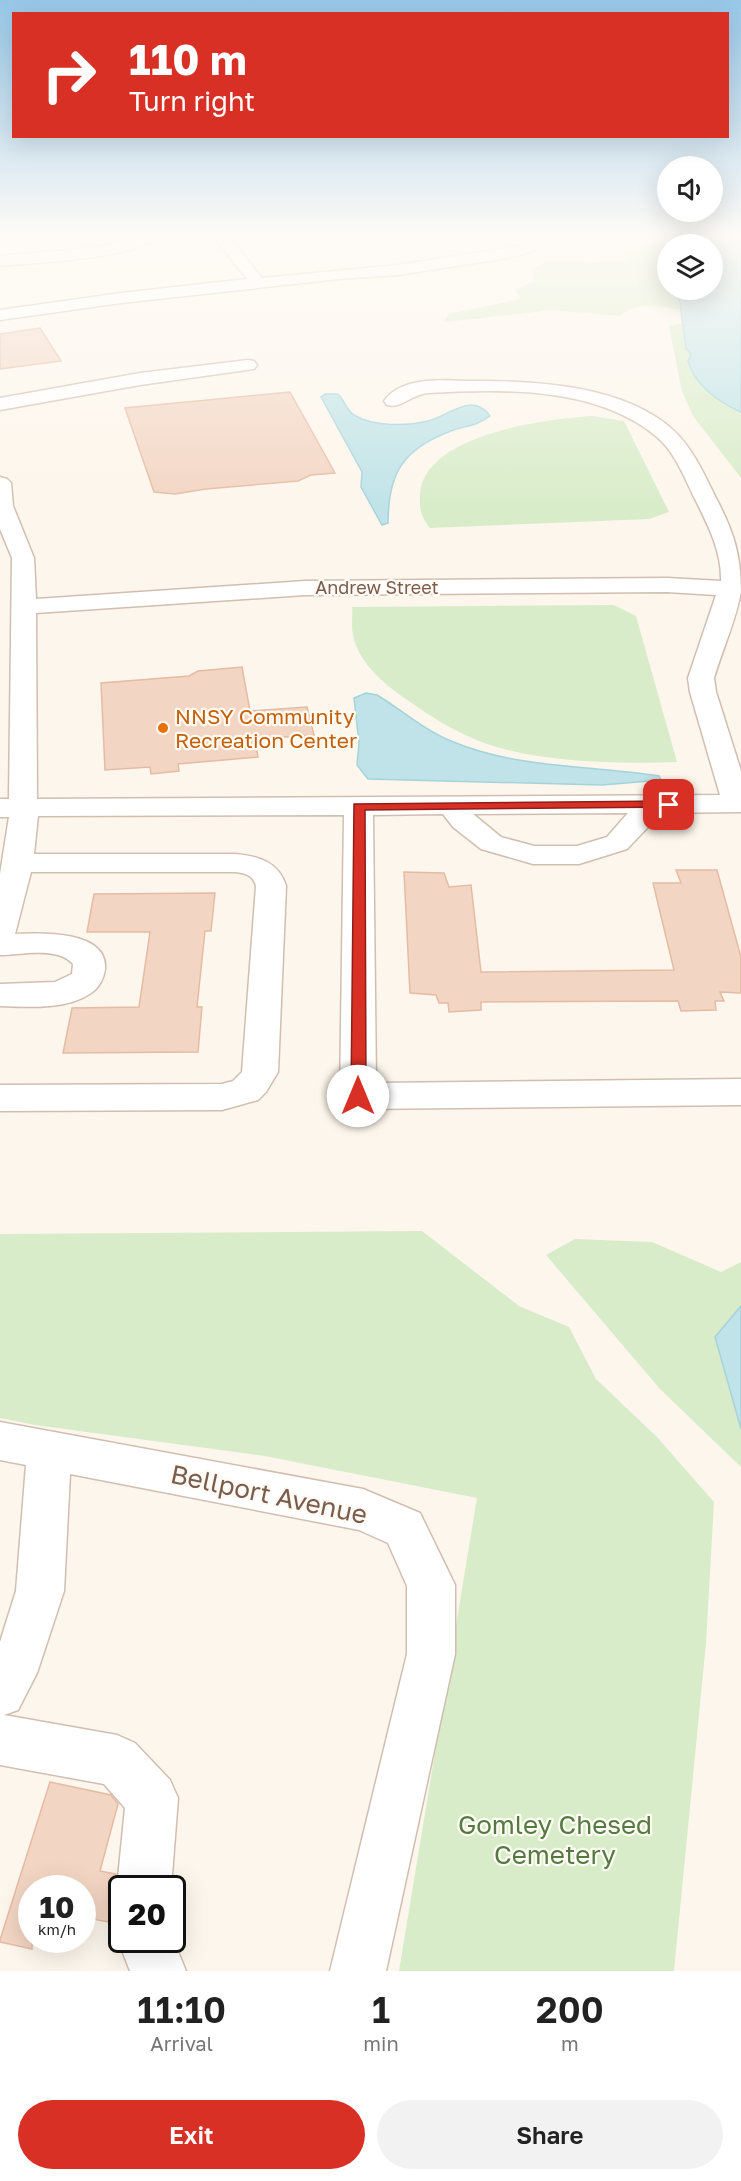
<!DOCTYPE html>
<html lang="en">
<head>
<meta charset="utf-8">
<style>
  body { margin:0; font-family:"Golos Text",sans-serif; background:#f2f2f2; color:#222; height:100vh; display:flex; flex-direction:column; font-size:22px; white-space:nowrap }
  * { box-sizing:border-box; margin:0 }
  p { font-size:20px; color:#767676 }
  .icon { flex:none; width:33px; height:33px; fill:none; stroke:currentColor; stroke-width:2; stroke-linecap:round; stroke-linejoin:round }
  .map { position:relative; height:1971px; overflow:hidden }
  .sheet { display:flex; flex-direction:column; background:#fff; flex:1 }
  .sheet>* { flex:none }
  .banner { position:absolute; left:12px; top:12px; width:717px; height:126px; border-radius:0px; box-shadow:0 6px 24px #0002; background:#d93025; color:#fff; overflow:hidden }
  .buttons { position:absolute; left:657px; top:156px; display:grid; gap:12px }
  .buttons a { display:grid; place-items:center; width:66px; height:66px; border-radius:50%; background:#fff; box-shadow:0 6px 24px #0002; font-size:30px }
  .speed { position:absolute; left:18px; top:1875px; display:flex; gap:12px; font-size:30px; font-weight:700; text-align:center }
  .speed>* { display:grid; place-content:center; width:78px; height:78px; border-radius:50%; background:#fff; box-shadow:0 6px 24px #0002; line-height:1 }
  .speed small { font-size:15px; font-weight:400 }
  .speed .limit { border:3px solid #111; border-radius:9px; background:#fff; color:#111 }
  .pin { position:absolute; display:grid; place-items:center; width:51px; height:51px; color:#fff; margin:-26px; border-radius:12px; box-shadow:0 3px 9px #0006 }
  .me { position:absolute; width:66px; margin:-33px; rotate:0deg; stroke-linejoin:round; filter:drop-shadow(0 0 4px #0008) }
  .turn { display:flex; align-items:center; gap:21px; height:126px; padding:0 18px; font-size:27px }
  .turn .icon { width:78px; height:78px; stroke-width:2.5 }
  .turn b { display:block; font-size:42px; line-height:51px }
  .eta { display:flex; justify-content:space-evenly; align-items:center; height:102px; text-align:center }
  .eta b { font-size:36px; font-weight:600; line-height:42px }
  .action { display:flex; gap:12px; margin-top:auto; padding:12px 18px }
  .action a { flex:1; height:69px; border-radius:36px; background:#d93025; color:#fff; font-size:24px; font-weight:600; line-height:69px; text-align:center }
  .action a+a { background:#f2f2f2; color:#222 }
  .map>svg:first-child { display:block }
  .green { fill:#d8ecc9 }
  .water { fill:#bfe3e8; stroke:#a5d3da; stroke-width:1.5 }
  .building { fill:#f3d5c3; stroke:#e6bba3; stroke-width:1.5 }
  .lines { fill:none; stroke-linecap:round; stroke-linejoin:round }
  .minor-casing { stroke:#d1beb0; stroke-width:3 }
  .minor { fill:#fff; fill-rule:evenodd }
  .rail { stroke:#b9a8c9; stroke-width:2; stroke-dasharray:4.5 3; stroke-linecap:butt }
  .route { fill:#d93025; stroke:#8d1f18; stroke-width:1.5 }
  .food-dot { fill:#e8710a; stroke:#fffaf3; stroke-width:2 }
  .labels { text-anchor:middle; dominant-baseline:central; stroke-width:4.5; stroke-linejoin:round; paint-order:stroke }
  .far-street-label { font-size:18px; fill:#7a5c4d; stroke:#fffaf3 }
  .food-label { font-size:21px; fill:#c56008; stroke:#fffaf3; text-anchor:start }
  .near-street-label { font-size:26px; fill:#7a5c4d; stroke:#fffaf3 }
  .near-park-label { font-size:26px; fill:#537a41; stroke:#fffaf3 }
</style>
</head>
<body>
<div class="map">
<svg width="741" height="1971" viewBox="0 0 741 1971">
  <rect width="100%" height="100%" fill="#fdf6ec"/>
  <!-- green -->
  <path class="green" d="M667,237H741V240L730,242V245L717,250L719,256L713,255L712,244H668L667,287L676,292L681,310C659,306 639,300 620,316L552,310L444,322L449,314L521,299L515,290L535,281L532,270L545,261L597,262L626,260L627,253Z
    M683,323L686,349L732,408L741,412V478L693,416L682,391L669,326Z
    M592,416L624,421L669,512L649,519L430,528C421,517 419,508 420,494C424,434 546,419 592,416Z
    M614,605L636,616L677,762C617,764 544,763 487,744C459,734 434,719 410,702C387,686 359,665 353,635C351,626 353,616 352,607Z
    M422,1231L519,1306L569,1327L596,1379L657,1437L714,1502L706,1643L674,1971H399L477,1498L265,1456L35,1425L0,1418V1234Z
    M575,1239L652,1242L721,1272L741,1262V1306L715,1337L741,1429V1467L660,1389L546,1255Z"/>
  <!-- water -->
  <path class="water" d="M741,240V412C718,402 695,385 688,361L691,354L686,349L680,303L676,292L671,290H712L713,255H718L717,250L730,245V242Z
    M325,394H338C345,400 345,409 354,415C373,427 407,426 428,421C449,416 472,391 490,416C479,425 465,426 451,431C403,449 388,473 388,523L382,525L361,487L362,472L321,397Z
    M366,693L377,695C402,710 424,730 451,741C517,769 589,765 659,776L661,780L602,785L368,779L357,765L359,743L354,698Z
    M741,1306V1429L715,1337Z"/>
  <!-- building -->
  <path class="building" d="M40,328L61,361L0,369V334Z
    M290,392L335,473L311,475L298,481L206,489L175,494L154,492L125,408Z
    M242,667L250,711L307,707L314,735L255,739L258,757L178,764L179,771L151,774L150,767L105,770L101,683L189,676L198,671Z
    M676,870H717L741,957V993L720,992L724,1001H715L716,1010L681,1011L678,1001L481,1002V1010L449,1012L448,1003H439L436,995L410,993L404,872L444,873L449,887L471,885L481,972L674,970L653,883H681Z
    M215,893L211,931H205L197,1007H202L198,1052L63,1053L72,1008L139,1007L150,932H87L94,894Z
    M50,1782L111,1795L118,1804L100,1871L116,1874V1892L108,1922L82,1917V1888H32V1949L0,1942V1940Z"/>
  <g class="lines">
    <defs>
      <path id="minor" d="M137,237H156C137,259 31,263 0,266V256L99,247Z
        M214,237H229L262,278L398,265L508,248L523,245L528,237H542L543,241L534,251L508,258L398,275L339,279L121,303L0,320V310L121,293L247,279Z
        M248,360L254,361L257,365L254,369L140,385L0,410V398L140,373Z
        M477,381C539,381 625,386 673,430C693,448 705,476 717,500C733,531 741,554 741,591C738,614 721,654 714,678L716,692L741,771V812L657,813L648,827L627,849L579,864H533L481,849L453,827L443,814L373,815L376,1083L741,1079V1105L358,1109L345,1105L340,1096L344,815L38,816L34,854H235C258,856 279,862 286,886L278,1072L266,1092L258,1100L222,1110L0,1111V1085L222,1084L233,1081L242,1072L256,886C253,875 245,873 235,872H31L15,934C40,933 108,930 105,969C104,978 99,988 91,993C67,1010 28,1007 0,1006V984L55,982L72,974L73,964C58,946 21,955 0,955V874L9,817H0V799H9L12,558L0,529V477L7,479L11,483L13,506L34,558L36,599L305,581L667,578L721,581C722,552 708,525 695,499C685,479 675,452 657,437C596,386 503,389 428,393C410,395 401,409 387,405L384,401C403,374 449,381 477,381ZM667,592L716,595L688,678L690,692L720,795L37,799L36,613L305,595ZM628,813L607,837L577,846H534L501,837L473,814Z
        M0,1422L363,1489L420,1513L455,1585V1654L386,1971H330L407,1654V1586L388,1543L359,1530L70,1474L64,1591L37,1673L18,1710L4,1715L117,1735L135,1743L170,1780L178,1798L171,1888H122V1899L117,1888L125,1808L104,1784L0,1765V1642L16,1591L26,1465L0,1460Z
        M122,1932V1940H172V1937L186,1971H130L118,1940Z"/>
    </defs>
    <!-- minor casing -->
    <use href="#minor" class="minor-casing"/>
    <!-- minor -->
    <use href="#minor" class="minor"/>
    <!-- rail -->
    <path class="rail" d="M0,239L22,237"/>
  </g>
  <!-- sky -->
  <linearGradient id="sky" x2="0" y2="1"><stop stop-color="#97c7e8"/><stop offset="0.46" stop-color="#fefbf6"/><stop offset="1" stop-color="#fefbf6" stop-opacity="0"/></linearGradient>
  <rect width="741" height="512" fill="url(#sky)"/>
  <!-- route -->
  <path class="route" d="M669,801L675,805L674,807L365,810L366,1096L364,1100H353L351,1096L354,804Z"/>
  <!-- markers -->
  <circle class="food-dot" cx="163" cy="728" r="6"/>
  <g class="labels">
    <!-- far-street labels -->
    <g class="far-street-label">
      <text x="377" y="587">Andrew Street</text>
    </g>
    <!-- food labels -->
    <g class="food-label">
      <text x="175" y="716">NNSY Community<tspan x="175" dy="24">Recreation Center</tspan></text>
    </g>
    <!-- near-street labels -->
    <g class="near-street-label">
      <text transform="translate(269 1494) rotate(12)">Bellport Avenue</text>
    </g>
    <!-- near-park labels -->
    <g class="near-park-label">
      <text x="555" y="1824">Gomley Chesed<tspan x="555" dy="30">Cemetery</tspan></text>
    </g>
  </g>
</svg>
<div class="buttons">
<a><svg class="icon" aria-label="sound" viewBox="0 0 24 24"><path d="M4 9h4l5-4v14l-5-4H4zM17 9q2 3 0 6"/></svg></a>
<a><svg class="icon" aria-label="layers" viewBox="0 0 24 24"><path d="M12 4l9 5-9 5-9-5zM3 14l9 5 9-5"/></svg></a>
</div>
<div class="speed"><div>10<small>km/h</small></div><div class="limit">20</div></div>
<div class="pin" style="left:669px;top:805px;background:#d93025"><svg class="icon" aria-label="arrive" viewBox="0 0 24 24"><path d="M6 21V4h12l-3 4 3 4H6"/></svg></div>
<svg class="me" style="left:358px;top:1096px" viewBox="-20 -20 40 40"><circle r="19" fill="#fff"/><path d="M0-13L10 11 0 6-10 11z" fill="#d93025"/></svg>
<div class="banner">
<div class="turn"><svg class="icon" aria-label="right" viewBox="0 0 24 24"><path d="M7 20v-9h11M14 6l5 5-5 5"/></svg><div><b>110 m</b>Turn right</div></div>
</div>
</div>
<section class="sheet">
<div class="eta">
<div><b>11:10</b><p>Arrival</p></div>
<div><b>1</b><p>min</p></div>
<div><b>200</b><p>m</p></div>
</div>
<div class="action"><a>Exit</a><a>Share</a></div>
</section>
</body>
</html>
